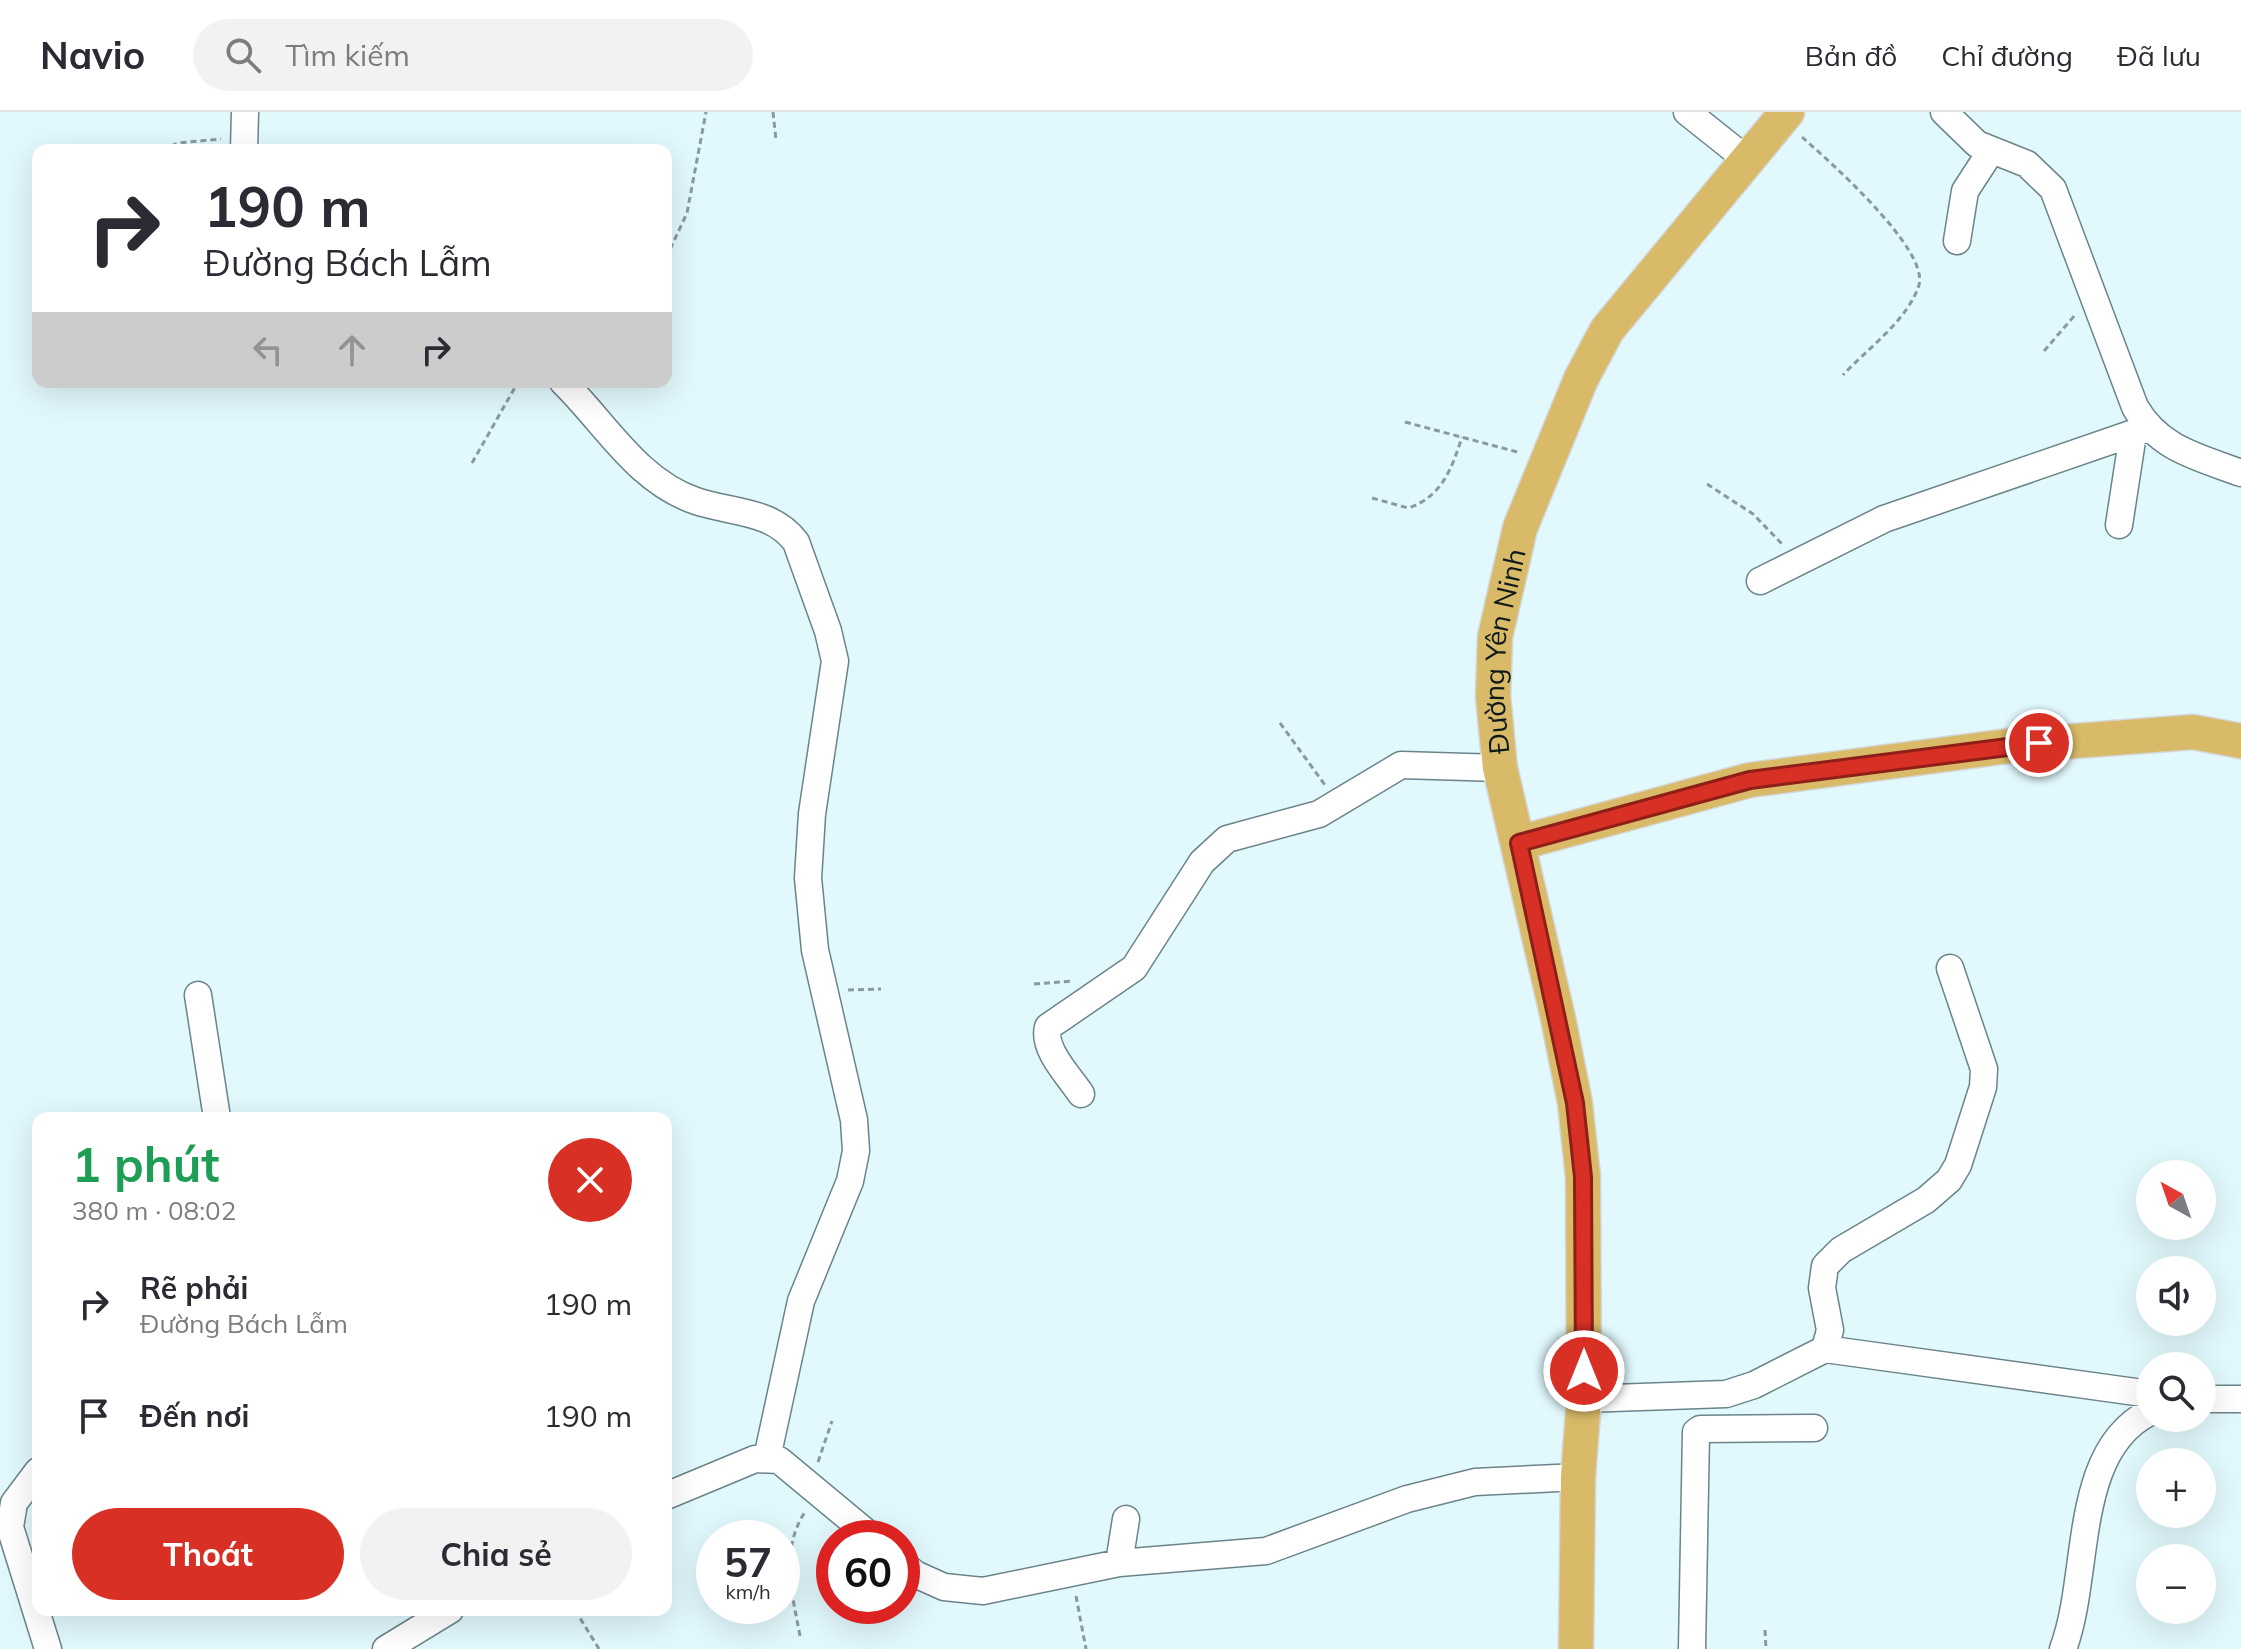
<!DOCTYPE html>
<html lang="vi">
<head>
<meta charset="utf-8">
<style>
  body { margin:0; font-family:Mulish,sans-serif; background:#f2f2f3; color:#2b2b33; height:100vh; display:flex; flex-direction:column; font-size:30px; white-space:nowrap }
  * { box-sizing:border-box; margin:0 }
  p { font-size:26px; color:#7c7c81 }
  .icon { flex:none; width:44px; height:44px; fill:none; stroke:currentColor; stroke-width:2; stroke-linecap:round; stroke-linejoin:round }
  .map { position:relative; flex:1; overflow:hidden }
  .side { position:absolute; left:32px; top:1000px; width:640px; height:504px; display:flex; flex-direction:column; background:#fff; border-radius:16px; box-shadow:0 8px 32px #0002 }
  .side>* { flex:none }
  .banner { position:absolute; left:32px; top:32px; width:640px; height:244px; border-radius:16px; box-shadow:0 8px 32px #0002; background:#fff; color:#2b2b33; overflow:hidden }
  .needle { width:52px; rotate:320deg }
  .buttons { position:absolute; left:2136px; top:1048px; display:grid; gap:16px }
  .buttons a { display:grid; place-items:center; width:80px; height:80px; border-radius:50%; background:#fff; box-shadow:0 8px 32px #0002; font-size:40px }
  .speed { position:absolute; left:696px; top:1408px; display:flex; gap:16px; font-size:40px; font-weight:700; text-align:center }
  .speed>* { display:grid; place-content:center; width:104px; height:104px; border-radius:50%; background:#fff; box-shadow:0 8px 32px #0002; line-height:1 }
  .speed small { font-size:20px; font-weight:400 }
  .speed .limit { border:12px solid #d22; background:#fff; color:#111 }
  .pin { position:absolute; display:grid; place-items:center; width:68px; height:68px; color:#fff; margin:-34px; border:4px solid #fff; border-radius:50%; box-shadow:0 2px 8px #0007 }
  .me { position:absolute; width:88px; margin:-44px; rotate:0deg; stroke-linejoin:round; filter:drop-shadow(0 0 6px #0008) }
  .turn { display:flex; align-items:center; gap:28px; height:168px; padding:0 40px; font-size:36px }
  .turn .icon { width:104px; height:104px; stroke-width:2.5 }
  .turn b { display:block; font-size:56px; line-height:68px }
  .lanes { display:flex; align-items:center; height:76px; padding:0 40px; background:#0003; justify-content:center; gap:40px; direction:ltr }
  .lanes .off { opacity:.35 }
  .round { display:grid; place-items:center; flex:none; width:84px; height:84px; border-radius:42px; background:#f2f2f3 }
  .head { display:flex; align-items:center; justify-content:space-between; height:136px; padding:0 40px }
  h1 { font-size:48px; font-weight:700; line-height:60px; color:#1e9e55 }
  .primary-button { display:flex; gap:16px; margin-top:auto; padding:16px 40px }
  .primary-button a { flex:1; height:92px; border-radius:48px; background:#d93025; color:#fff; font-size:32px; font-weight:700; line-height:92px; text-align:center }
  .primary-button a+a { background:#f2f2f3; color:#2b2b33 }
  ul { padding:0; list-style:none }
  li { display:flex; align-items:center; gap:24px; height:112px; padding:0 40px }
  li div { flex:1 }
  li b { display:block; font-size:30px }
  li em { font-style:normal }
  header { display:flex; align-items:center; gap:48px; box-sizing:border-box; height:112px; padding:0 40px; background:#fff; border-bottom:2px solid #e1e1e2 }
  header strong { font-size:38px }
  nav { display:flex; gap:44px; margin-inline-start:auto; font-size:28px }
  .search { width:560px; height:72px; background:#f2f2f3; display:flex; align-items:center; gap:20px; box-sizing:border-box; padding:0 28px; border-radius:44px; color:#7c7c81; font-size:30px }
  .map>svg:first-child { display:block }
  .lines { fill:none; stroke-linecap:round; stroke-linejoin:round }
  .minor-casing { stroke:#6a848a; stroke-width:29 }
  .major-casing { stroke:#d4d6d6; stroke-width:37 }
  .path { stroke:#889a9e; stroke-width:3; stroke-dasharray:6 4; stroke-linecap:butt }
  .minor { stroke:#fff; stroke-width:26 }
  .major { stroke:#d9ba68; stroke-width:34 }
  .route-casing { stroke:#8d1f18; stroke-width:20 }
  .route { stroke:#d93025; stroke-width:14 }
  .labels { text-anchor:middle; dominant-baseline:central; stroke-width:8; stroke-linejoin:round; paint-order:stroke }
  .street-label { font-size:28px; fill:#0e191b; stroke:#e1f8fd }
</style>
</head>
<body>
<header>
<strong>Navio</strong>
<div class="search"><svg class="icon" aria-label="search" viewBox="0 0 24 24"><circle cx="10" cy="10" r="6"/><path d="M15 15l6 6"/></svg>Tìm kiếm</div>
<nav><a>Bản đồ</a><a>Chỉ đường</a><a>Đã lưu</a></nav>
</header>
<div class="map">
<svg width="2241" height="1537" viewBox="0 0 2241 1537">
  <rect width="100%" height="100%" fill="#e1f8fd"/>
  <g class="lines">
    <defs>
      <path id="minor" d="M1687,0L1746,47
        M1944,0L1977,32L2027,52L2053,77L2135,295C2159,337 2198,345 2241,361
        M244,38L245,0
        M1957,129L1965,79L1991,39
        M563,270C605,311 637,369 696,389C732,401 772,398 796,430L828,519L835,549L812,702L808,766L815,838L854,1008L856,1039L850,1069L801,1189L767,1346
        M2119,413L2133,322
        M1760,469L1884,407L2148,316
        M198,883L217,1006
        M1081,982C1069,964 1042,937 1048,915L1134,856L1202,750L1227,727L1319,702L1401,653L1500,656
        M1825,1237L2150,1282
        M1584,1287L1726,1282L1754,1273L1825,1237L1830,1218L1822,1176L1825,1154L1841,1138L1926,1088L1949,1068L1958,1053L1983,975L1984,957L1950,856
        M2202,1287H2241
        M38,1359L14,1391L10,1415L48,1537
        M666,1384L755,1347L779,1348L873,1426
        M902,1451L915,1462L944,1475L983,1479L1119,1451L1266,1439L1407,1387L1475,1370L1578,1365
        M1119,1451L1126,1407
        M386,1537L450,1498
        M1692,1537L1696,1320L1700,1317L1814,1316
        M2063,1537C2091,1464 2071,1339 2150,1300"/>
      <g id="major">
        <path d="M1519,731L1750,668L2008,634L2193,620L2241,629"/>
        <path id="s1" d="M1576,1537L1578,1365L1584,1287L1583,1065L1575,991L1558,906L1500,656L1493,584L1495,525L1520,416L1581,267L1607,218L1787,0"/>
      </g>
    </defs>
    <!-- minor casing -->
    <use href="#minor" class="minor-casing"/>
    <!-- major casing -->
    <use href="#major" class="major-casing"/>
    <!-- path -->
    <path class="path" d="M773,0L776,28
      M1802,25C1828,48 1929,137 1919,173C1908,208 1867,237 1843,263
      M162,38L178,31L221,27
      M666,146L687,101L706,0
      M2044,239L2075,203
      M1405,310L1521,341
      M472,351L518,270
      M1707,372L1753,402L1784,434
      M1372,386L1408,396C1442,385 1452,356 1462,325
      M1280,611L1325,673
      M1034,872L1074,869
      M848,878L881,877
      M818,1350L832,1309
      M1076,1484L1086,1537
      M575,1498L599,1537
      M1765,1518L1766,1537
      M800,1524C792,1481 780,1438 805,1400"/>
    <!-- minor -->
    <use href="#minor" class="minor"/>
    <!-- major -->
    <use href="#major" class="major"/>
  </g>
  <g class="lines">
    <defs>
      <path id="route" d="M1584,1259L1583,1065L1575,991L1519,731L1750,668L2039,631"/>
    </defs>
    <!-- route casing -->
    <use href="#route" class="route-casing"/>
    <!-- route -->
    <use href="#route" class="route"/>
  </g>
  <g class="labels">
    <!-- street labels -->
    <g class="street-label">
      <text stroke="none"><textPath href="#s1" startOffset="1008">Đường Yên Ninh</textPath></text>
    </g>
  </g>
</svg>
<div class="buttons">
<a><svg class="needle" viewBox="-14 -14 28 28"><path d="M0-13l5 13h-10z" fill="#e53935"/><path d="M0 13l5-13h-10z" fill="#7c7c81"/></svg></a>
<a><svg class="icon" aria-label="sound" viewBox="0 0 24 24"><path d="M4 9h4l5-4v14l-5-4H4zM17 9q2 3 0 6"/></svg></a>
<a><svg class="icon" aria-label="search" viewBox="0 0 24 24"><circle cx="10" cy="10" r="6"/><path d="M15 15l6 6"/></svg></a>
<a>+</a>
<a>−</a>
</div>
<div class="speed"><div>57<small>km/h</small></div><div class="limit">60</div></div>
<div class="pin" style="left:2039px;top:631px;background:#d93025"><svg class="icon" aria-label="arrive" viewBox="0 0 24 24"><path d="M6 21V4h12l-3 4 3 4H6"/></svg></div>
<svg class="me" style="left:1584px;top:1259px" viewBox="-20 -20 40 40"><circle r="17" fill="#d93025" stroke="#fff" stroke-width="3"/><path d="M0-11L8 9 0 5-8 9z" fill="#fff"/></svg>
<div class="banner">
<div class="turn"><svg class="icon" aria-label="right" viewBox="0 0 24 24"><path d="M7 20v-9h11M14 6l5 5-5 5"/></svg><div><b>190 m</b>Đường Bách Lẫm</div></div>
<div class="lanes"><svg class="icon off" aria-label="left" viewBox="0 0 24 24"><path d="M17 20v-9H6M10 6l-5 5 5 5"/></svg><svg class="icon off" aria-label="ahead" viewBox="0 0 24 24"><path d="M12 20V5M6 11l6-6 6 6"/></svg><svg class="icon" aria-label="right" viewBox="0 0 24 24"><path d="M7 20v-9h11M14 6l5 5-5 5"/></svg></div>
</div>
<section class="side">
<div class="head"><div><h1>1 phút</h1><p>380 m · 08:02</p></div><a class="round" style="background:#d93025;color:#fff"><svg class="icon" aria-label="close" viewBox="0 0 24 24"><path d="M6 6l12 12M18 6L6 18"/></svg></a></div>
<ul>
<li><svg class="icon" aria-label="right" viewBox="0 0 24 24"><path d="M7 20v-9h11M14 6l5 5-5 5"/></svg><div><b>Rẽ phải</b><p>Đường Bách Lẫm</p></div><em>190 m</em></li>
<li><svg class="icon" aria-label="arrive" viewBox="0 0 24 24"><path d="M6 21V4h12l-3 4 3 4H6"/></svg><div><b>Đến nơi</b></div><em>190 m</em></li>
</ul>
<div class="primary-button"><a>Thoát</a><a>Chia sẻ</a></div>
</section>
</div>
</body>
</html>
